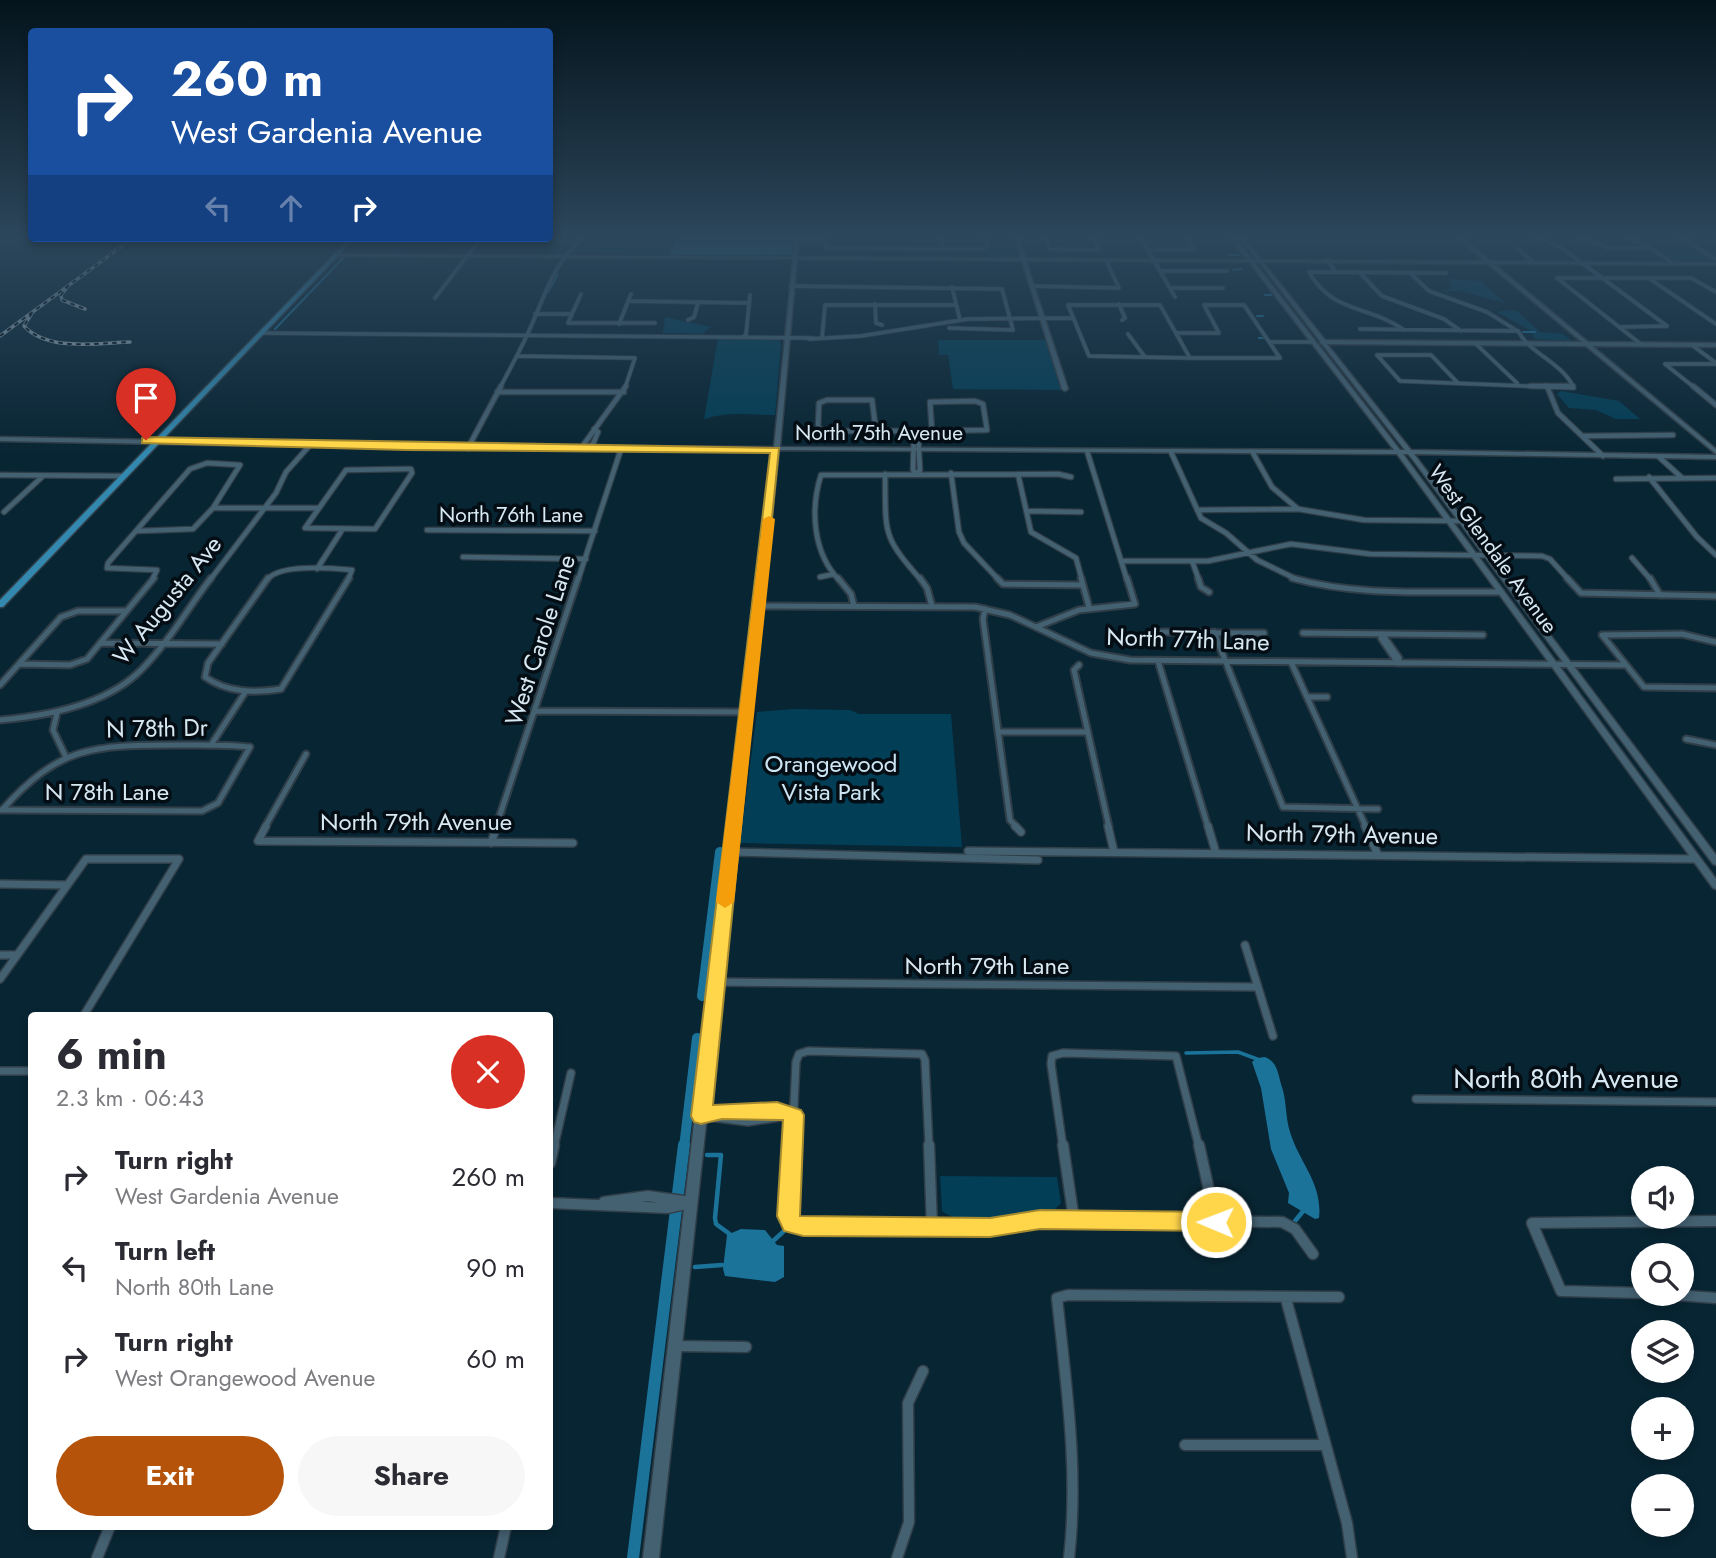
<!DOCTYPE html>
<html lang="en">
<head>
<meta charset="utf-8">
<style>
  body { margin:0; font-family:Jost,sans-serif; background:#f7f7f7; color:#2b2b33; height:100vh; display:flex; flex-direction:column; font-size:26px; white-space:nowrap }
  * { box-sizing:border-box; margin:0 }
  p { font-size:23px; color:#7c7c81 }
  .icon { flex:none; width:38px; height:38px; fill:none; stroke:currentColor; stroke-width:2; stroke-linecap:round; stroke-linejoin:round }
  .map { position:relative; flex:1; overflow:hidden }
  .side { position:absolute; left:28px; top:1012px; width:525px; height:518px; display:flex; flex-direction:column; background:#fff; border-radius:7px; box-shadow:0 4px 10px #0003 }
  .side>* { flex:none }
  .hud { position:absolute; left:28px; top:28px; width:525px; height:214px; border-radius:7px; box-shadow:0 4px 10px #0003; background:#1a4fa0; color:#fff; overflow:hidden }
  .tools { position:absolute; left:1631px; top:1166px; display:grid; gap:14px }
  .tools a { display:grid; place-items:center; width:63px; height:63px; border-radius:50%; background:#fff; box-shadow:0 4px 10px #0003; font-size:35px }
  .pin { position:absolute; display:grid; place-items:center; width:60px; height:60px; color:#fff; margin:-72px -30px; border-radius:50% 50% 50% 0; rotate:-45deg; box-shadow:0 0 7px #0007 }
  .pin .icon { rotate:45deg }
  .me { position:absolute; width:77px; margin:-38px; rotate:271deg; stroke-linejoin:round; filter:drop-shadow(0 0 5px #0008) }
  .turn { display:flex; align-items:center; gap:24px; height:147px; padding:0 28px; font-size:32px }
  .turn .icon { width:91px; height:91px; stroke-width:2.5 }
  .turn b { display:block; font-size:49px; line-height:60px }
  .lanes { display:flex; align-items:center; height:66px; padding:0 28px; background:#0003; justify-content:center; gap:35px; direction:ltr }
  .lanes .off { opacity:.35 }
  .round { display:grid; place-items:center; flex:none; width:74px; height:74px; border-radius:37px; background:#f7f7f7 }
  .headline { display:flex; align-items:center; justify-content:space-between; height:119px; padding:0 28px }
  h1 { font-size:42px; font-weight:700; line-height:52px }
  .cta { display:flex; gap:14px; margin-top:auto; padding:14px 28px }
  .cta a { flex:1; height:80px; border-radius:42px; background:#b45309; color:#fff; font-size:28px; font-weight:700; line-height:80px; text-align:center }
  .cta a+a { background:#f7f7f7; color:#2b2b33 }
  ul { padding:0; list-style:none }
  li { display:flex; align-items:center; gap:21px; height:91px; padding:0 28px }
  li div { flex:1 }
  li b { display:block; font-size:26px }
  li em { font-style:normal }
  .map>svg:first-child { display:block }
  .green { fill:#023e56 }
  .water { fill:#1b739a }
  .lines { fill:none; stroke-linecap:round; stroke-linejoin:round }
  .stream-far2 { stroke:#1b739a; stroke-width:2 }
  .stream-far1 { stroke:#1b739a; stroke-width:3.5 }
  .stream { stroke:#1b739a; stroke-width:4.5 }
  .canal-far1 { stroke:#1b739a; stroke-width:10 }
  .canal { stroke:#1b739a; stroke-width:12 }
  .street-far4-casing { stroke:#303e48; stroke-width:5 }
  .street-far3-casing { stroke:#303e48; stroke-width:7 }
  .street-far2-casing { stroke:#303e48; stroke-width:9 }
  .street-far1-casing { stroke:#303e48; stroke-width:10 }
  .street-casing { stroke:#303e48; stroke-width:13 }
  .secondary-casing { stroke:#303e48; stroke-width:3 }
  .primary-casing { stroke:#303e48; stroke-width:3 }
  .street-far4 { stroke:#446172; stroke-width:3.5 }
  .street-far3 { stroke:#446172; stroke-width:4.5 }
  .street-far2 { stroke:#446172; stroke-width:5 }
  .street-far1 { stroke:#446172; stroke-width:7 }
  .street { stroke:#446172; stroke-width:10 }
  .secondary { fill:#446172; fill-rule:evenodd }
  .primary { fill:#3288af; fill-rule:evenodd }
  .rail-casing { stroke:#92a7b2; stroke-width:3.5 }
  .rail { stroke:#030d13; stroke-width:2; stroke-dasharray:4.5; stroke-linecap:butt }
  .route { fill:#ffd54a; stroke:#a68a30; stroke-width:2 }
  .slow { fill:#f59e0b }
  .labels { text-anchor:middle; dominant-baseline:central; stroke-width:7; stroke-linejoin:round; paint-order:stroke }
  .far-street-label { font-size:21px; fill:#d8e8f2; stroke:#030d13 }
  .street-label { font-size:24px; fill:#d8e8f2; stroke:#030d13 }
  .park-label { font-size:24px; fill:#cde5f2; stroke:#030d13 }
  .near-street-label { font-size:28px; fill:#d8e8f2; stroke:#030d13 }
</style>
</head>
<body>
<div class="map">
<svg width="1716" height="1558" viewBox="0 0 1716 1558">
  <rect width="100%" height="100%" fill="#082533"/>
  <!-- green -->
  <path class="green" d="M587,238H677L670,255L571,252Z
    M989,238H1013L1018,256L987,257L986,250L991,247Z
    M1654,248H1693L1713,261H1674Z
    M1448,279L1481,281L1505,303L1461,291H1440L1453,288Z
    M1508,310L1517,311L1540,332L1563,334L1572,341L1535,339L1531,331L1497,312Z
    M665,317L711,327L702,334L663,333Z
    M718,338H779L781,346L775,415C749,415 729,411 704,419Z
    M938,340H1046L1062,390L953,389L948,355H939Z
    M1561,391L1619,401L1640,419H1616L1596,410L1569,408L1557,394Z
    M793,709L850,710L859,714H951L962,847L740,843L757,712Z
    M940,1176L1057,1177L1061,1203L1053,1211C1022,1212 966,1231 942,1211Z"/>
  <!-- water -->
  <path class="water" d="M677,238H794L793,254L789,255H670Z
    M1265,1057C1277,1062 1278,1073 1281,1084C1287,1100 1285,1116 1290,1132C1299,1162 1323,1184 1319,1218L1315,1219L1288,1203L1289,1193L1271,1149L1261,1088L1252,1062L1257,1058Z
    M741,1229L765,1230L777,1245L784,1246V1277L775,1282L725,1276L723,1269L727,1235Z"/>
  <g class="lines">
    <!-- stream-far2 -->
    <path class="stream-far2" d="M1229,255H1239
      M1233,270L1241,269
      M548,292L558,274
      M1265,295H1271
      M1257,316H1263
      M275,329L344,257
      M1523,332H1535
      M1259,338H1263"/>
    <!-- stream-far1 -->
    <path class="stream-far1" d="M1186,1053L1238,1052L1257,1059"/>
    <!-- stream -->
    <path class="stream" d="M707,1155H721L715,1218L716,1224L731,1235
      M1295,1221L1304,1210
      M773,1241L783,1232
      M695,1267L722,1265"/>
    <!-- canal-far1 -->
    <path class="canal-far1" d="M702,996L720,852
      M684,1147L697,1038"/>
    <!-- canal -->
    <path class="canal" d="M633,1558L684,1145"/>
    <defs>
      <path id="street-far4" d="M826,238V247L831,248L981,249L988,247L985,238
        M941,238L943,249
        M1045,238L1050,249L1099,250L1094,238
        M1141,238L1175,297
        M1538,238L1562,248L1579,261
        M1583,238L1608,248H1651
        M1628,238L1646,245L1671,262
        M797,239H826
        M1517,248L1532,261
        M1148,250H1194L1187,238
        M1328,260L1335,271
        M1582,263L1667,326
        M1160,271H1227
        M1359,272L1382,296L1444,319L1461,331
        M1409,272L1429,291L1487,312L1519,332
        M1557,278H1691L1716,292
        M1557,278L1642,345
        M1650,279L1716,324
        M791,286L1002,289L1013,330L949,328
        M1033,286L1119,288L1106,260
        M952,287L960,320
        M1170,288H1223
        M581,294L568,323H655
        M435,298L481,238
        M628,301L749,303
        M875,304L876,323L882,325
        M1119,304L1125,318L1122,320
        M1068,305H1160L1190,358L1089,356Z
        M535,314H571
        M688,320L694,317L698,303
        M619,324L631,294
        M1620,327L1667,326
        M1360,329L1518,331
        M1404,330C1369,305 1333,314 1309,272L1446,273
        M1518,331C1531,355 1562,362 1574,388
        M261,333L813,338
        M1177,333H1219L1204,305H1244L1280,358H1190
        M1128,334L1145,357
        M743,337L746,335L750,295
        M822,338L825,305H955
        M809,339L861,336L968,319L1073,318
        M1271,342H1313
        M1476,344L1517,383
        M1692,345L1716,363
        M1377,355L1400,381L1573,388
        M1377,355H1431L1457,382
        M517,356L635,358L625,388
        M1665,364L1695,388
        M1665,364H1716
        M1546,385L1547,388
        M500,388C509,370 519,353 527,335C544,300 552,263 583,238"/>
      <path id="street-far3" d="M1530,386H1573
        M1547,386L1558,413L1603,456
        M1693,386L1716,405
        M497,392H624
        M827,400H872L876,431H826L818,428L819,403Z
        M975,401L983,404L987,430L932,431L930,402Z
        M876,431H932
        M914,431L918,435L920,470L917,474
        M914,431L913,470L917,474
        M1582,436L1673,435
        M468,448L501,386
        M586,449L584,444L626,386
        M586,449L593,444L598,432L594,429
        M1087,451L1127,580
        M1171,452L1201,518L1226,533L1257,560L1298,580
        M1253,453L1272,487L1298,509
        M1659,457L1681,477
        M405,469H411L412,473L375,529L305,528L346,470Z
        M951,473L959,532L964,543L999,580
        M885,474C886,533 881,535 921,580
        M1018,474L1031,532L1076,558L1082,580
        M0,475L122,476
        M1649,477L1697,537L1716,555
        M1616,479L1716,478
        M214,508H317
        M1197,510L1298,509L1364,520L1461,521
        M1026,511L1081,512
        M4,512L43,476
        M427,530L595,531
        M138,531L193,529L213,508L240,465L207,463L190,469L108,563L107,568L157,570L152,580
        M463,557L586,559
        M1632,558L1651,580
        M1123,561H1208L1291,544L1370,554L1542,556L1550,559L1569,580
        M1192,561L1199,580
        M317,569L342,530
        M820,577L834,574
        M210,580L276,493L286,472L311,444
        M267,580C279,563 332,568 352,570L348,580
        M578,580L621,449
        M839,580C813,553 810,510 821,475L1058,474L1071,477"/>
      <path id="street-far2" d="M268,578L208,663L205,677C228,693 254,693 281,689L349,578
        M838,578L851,594L854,606
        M920,578L927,588L932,606
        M997,578L1003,584L1083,585
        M1081,578L1089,607
        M1198,578L1201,587L1209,592
        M1292,578C1360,597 1431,591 1501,592
        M1567,578L1581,593L1716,596
        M1650,578L1660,595
        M760,606L975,607L1010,615L1091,653L1130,660L1625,665
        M985,609L983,619L1010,820L1017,827
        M1036,627L1079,610L1135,604L1127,578
        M1162,632L1264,633
        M1214,632L1283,807L1378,809
        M1303,633L1483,635
        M1382,634L1399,658L1398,663
        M1382,634L1381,638L1398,663
        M1716,642L1682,634L1602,635L1644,687L1716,688
        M100,643L222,644
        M1158,661L1208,827
        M1291,662L1366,827
        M19,664L70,665L87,659L154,578
        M1079,665L1074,670L1109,827
        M0,685L61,617L78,611H125
        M1307,697H1327
        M535,711L748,712
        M57,713L53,730L65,755
        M0,720C47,716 107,705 142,669C168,643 188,608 211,578
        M998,732H1088
        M1686,739L1716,745
        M211,745L246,691
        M0,810L202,811L218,803L250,747C225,744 200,745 175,745C93,745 59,746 2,810
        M265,827L306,754
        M496,827L578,578"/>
      <path id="street-far1" d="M266,826L258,841L573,843
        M1015,826L1021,832
        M1108,826L1114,852
        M1208,826L1216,853
        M1365,826L1378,855
        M491,843L497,826
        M968,851L1696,859
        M731,852L1038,860
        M0,884L65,885
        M1245,945L1273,1036
        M0,955H17
        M0,979L86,859H179L84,1015
        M716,982L1258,987
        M0,1071H32
        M1416,1099L1716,1102
        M703,1115L748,1110L792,1115
        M701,1116L748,1122L794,1115
        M554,1147L571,1073
        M792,1147L796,1062L799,1054L808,1051L922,1054L925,1060L929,1147
        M1063,1147L1051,1064L1052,1056L1063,1053L1176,1056L1199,1147"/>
      <path id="street" d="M792,1145L788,1216L792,1224L932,1227
        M929,1145L932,1227
        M1063,1145L1074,1220
        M1199,1145L1216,1222
        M550,1163L554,1145
        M604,1202L648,1196L691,1202
        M550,1203L668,1208L690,1203
        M932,1227H990L1040,1219L1282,1222L1295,1229L1313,1254
        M1643,1293L1561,1291L1532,1223L1716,1221
        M1648,1293L1716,1298
        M1286,1299L1347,1523L1352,1558
        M675,1346L746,1347
        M1185,1445H1325
        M97,1558L110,1526
        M499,1558L506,1526
        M897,1558L909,1522L908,1403L923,1371
        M1069,1558C1079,1471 1066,1384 1057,1298L1068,1295L1339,1297"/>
      <path id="secondary" d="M795,238H799L797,257L1021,258L1015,238H1019L1026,258L1247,260L1231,238H1235L1252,260H1257L1240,238H1245L1261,260L1485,261L1458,238H1463L1490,261L1716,263V265L1494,264L1588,342L1716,343V347L1592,346L1716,449V454L1586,346L1327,344L1411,450L1716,455V459L1414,454L1716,855V865L1713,864L1413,460L1408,454H1403L1716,879V889L1713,888L1397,454L779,450L659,1558H643L773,450L434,449L0,441V437L434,445L774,447L793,259L336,256L334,255L336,254L793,257ZM797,259L1022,261L1062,389L1065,391L1068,389L1026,261L1249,262L1394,450L780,447ZM1254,262H1259L1320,341V343L1322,344L1405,450H1400ZM1263,262L1488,264L1582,342L1325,340Z
        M1679,238H1685L1716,258V261Z"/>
      <path id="primary" d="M350,238H355L3,607H0V600Z"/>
    </defs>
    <!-- street-far4 casing -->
    <use href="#street-far4" class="street-far4-casing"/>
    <!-- street-far3 casing -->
    <use href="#street-far3" class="street-far3-casing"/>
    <!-- street-far2 casing -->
    <use href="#street-far2" class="street-far2-casing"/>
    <!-- street-far1 casing -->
    <use href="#street-far1" class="street-far1-casing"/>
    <!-- street casing -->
    <use href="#street" class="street-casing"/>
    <!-- secondary casing -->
    <use href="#secondary" class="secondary-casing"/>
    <!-- primary casing -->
    <use href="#primary" class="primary-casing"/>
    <!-- street-far4 -->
    <use href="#street-far4" class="street-far4"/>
    <!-- street-far3 -->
    <use href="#street-far3" class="street-far3"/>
    <!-- street-far2 -->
    <use href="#street-far2" class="street-far2"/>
    <!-- street-far1 -->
    <use href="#street-far1" class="street-far1"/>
    <!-- street -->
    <use href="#street" class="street"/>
    <!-- secondary -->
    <use href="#secondary" class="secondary"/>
    <!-- primary -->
    <use href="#primary" class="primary"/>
    <defs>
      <path id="rail" d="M69,285L61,295L62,300L85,309
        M32,313L24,326C48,352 98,343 130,342
        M0,336L133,238"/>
    </defs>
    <!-- rail casing -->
    <use href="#rail" class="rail-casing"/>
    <!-- rail -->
    <use href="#rail" class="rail"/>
  </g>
  <!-- sky -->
  <linearGradient id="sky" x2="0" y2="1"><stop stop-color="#04141c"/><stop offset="0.52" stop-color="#2c465b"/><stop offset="1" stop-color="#2c465b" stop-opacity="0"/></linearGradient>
  <rect width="1716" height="456" fill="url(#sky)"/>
  <!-- route -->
  <path class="route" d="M146,437L779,448L713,1105L777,1102L801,1110L804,1115L800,1216L990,1218L1040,1210L1216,1212L1224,1215L1227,1222L1224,1228L1216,1231L1040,1229L990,1237L803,1236L784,1231L777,1216L783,1120L722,1119L701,1124L694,1122L691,1116L770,453L407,450L142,443V438Z"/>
  <!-- slow -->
  <path class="slow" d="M769,516L775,519L734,902L725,908L716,902L763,519Z"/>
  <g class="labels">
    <!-- far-street labels -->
    <g class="far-street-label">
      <text x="879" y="433">North 75th Avenue</text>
      <text x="511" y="515">North 76th Lane</text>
      <text transform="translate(1493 549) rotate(54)">West Glendale Avenue</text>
    </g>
    <!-- street labels -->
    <g class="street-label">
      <text transform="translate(167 600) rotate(-51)">W Augusta Ave</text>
      <text transform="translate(1188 639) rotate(2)">North 77th Lane</text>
      <text transform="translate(540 640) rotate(-72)">West Carole Lane</text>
      <text transform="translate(157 728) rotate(-1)">N 78th Dr</text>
      <text x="107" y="791">N 78th Lane</text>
      <text x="416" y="821">North 79th Avenue</text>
      <text transform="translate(1342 834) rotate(1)">North 79th Avenue</text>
      <text x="987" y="965">North 79th Lane</text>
    </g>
    <!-- park labels -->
    <g class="park-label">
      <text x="831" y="763">Orangewood<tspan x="831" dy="28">Vista Park</tspan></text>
    </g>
    <!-- near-street labels -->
    <g class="near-street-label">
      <text x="1566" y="1078">North 80th Avenue</text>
    </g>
  </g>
</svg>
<div class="tools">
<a><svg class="icon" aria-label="sound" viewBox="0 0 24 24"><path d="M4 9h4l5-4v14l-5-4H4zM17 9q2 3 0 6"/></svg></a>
<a><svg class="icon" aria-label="search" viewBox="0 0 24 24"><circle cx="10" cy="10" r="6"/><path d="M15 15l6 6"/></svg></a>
<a><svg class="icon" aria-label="layers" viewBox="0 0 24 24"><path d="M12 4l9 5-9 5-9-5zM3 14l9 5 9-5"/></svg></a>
<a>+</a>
<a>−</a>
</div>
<div class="pin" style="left:146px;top:440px;background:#d93025"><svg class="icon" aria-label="arrive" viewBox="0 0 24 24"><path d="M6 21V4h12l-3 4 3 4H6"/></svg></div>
<svg class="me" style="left:1216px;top:1222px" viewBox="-20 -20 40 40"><circle r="17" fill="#ffd54a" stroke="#fff" stroke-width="3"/><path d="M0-11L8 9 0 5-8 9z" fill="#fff"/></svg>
<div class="hud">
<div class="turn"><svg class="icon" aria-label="right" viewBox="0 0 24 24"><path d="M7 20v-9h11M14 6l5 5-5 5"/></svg><div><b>260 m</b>West Gardenia Avenue</div></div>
<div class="lanes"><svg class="icon off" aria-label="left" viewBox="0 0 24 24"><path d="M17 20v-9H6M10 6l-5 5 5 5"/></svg><svg class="icon off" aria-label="ahead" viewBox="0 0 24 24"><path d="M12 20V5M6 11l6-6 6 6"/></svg><svg class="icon" aria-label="right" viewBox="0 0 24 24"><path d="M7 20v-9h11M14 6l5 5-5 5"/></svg></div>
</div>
<section class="side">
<div class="headline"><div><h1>6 min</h1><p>2.3 km · 06:43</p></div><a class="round" style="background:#d93025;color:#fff"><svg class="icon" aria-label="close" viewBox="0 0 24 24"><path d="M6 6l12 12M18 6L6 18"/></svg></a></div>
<ul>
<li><svg class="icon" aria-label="right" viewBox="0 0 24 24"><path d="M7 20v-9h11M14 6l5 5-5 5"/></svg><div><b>Turn right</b><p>West Gardenia Avenue</p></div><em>260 m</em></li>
<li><svg class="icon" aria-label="left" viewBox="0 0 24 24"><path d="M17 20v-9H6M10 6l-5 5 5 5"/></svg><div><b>Turn left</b><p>North 80th Lane</p></div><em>90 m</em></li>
<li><svg class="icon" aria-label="right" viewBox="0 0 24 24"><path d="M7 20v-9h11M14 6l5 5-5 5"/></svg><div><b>Turn right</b><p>West Orangewood Avenue</p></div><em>60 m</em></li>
</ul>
<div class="cta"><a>Exit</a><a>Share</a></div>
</section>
</div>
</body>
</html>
